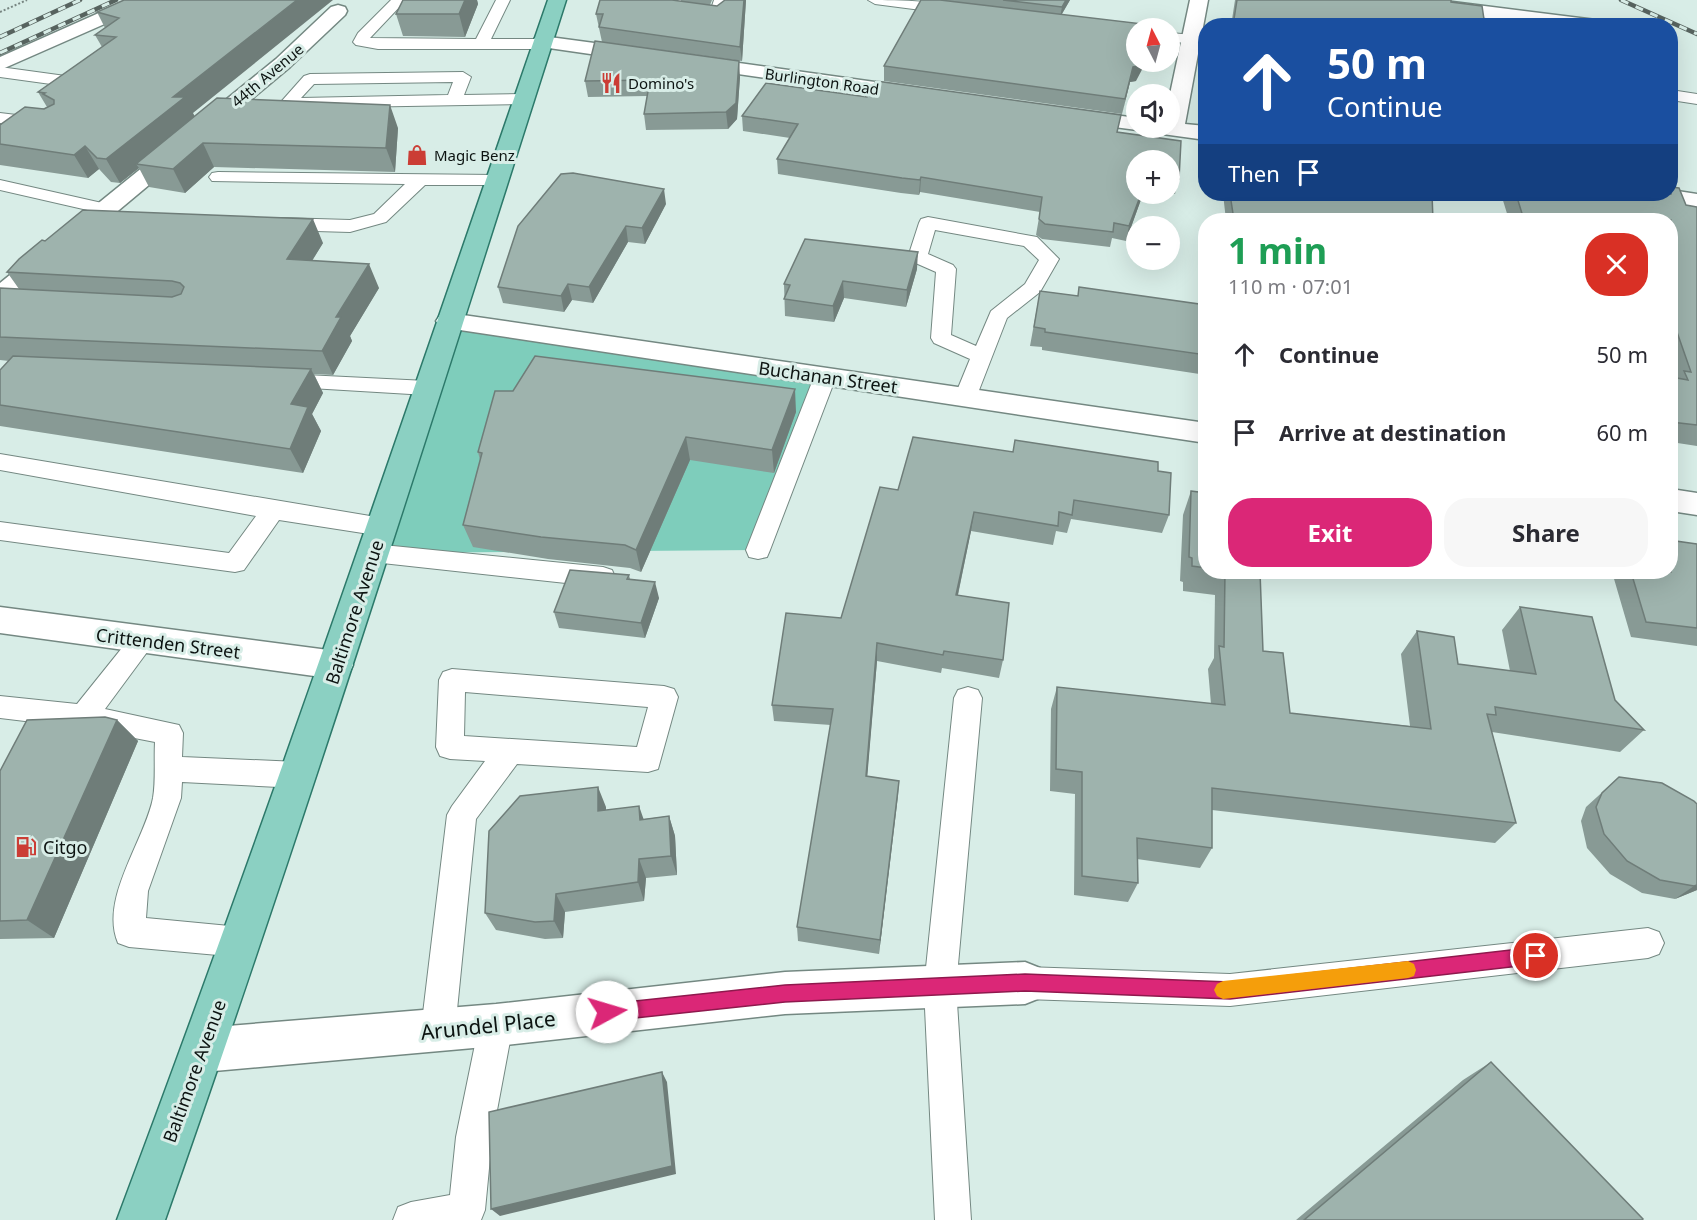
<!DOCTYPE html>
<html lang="en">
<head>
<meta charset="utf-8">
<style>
  body { margin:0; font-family:"Noto Sans",sans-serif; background:#f7f7f7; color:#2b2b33; height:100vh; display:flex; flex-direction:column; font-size:22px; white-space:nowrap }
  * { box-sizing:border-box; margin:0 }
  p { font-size:20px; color:#7c7c81 }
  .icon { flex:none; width:33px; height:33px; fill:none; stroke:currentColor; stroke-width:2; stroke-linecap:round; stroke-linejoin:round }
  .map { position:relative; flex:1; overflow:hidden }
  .sheet { position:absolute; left:1198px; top:213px; width:480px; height:366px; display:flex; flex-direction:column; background:#fff; border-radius:24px; box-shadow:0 6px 24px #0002 }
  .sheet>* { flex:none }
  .banner { position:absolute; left:1198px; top:18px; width:480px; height:183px; border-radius:24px; box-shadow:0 6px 24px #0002; background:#1a4fa0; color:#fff; overflow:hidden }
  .needle { width:39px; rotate:354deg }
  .buttons { position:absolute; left:1126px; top:18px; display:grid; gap:12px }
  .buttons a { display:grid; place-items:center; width:54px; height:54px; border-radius:50%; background:#fff; box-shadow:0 6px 24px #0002; font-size:30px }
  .pin { position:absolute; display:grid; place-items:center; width:51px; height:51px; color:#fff; margin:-26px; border:3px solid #fff; border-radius:50%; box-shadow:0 2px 6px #0007 }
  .me { position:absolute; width:66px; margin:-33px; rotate:84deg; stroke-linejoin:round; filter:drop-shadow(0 0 4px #0008) }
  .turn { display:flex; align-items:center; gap:21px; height:126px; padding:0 30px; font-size:27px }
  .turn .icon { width:78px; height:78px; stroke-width:2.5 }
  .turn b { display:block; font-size:42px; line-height:51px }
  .then { display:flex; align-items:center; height:57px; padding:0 30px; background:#0003; gap:12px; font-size:22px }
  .round { display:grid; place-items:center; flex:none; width:63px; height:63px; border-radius:24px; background:#f7f7f7 }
  .head { display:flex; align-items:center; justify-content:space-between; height:102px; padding:0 30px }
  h1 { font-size:36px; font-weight:700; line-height:45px; color:#1e9e55 }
  .action { display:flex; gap:12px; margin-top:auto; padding:12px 30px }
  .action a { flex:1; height:69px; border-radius:24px; background:#db2777; color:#fff; font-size:24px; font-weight:700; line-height:69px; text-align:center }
  .action a+a { background:#f7f7f7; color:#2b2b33 }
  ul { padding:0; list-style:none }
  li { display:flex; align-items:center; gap:18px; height:78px; padding:0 30px }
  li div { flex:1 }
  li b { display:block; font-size:22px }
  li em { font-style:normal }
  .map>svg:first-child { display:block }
  .green { fill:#7ecdbb }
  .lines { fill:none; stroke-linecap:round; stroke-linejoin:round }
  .lane-casing { stroke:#748882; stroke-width:2 }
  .street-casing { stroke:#748882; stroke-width:3 }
  .primary-casing { stroke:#2c796a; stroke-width:3 }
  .path { stroke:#778581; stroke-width:2; stroke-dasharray:2 2; stroke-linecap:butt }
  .lane { fill:#fff; fill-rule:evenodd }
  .street { fill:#fff; fill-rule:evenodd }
  .primary { fill:#8bd0c2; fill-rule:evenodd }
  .rail-casing { stroke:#57635f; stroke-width:4.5 }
  .rail { stroke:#d8ede7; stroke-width:3; stroke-dasharray:8; stroke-linecap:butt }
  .wall { fill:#889a95 }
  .shaded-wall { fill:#6f7d79 }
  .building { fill:#9eb3ad; stroke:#6f7d79; stroke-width:1.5 }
  .route { fill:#db2777; stroke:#8e194d; stroke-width:1.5 }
  .slow { fill:#f59e0b }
  .labels { text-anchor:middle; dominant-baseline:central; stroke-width:6; stroke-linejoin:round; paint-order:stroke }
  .far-street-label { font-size:15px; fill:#0c1311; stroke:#d8ede7 }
  .far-poi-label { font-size:15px; fill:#0c1311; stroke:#d8ede7; text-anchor:start }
  .street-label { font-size:18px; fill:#0c1311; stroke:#d8ede7 }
  .poi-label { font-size:18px; fill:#0c1311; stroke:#d8ede7; text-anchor:start }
  .near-street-label { font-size:21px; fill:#0c1311; stroke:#d8ede7 }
</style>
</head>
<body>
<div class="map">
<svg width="1697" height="1220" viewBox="0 0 1697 1220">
  <rect width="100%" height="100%" fill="#d8ede7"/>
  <!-- green -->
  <path class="green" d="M449,321L825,377L758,550L373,553Z"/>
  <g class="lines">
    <defs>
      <path id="lane" d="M391,0H406L370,38L476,39L496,0H510L491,39H542L550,44L542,49H378L356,45L353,42L358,33Z
        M667,0H681L679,5L711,9L714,0H728L724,14L717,18L665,11L663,8Z
        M868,0C885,0 948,0 959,10L952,14L875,4Z
        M1170,33L1206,36V46L1170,41Z
        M0,67L80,78L88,83L80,88L0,77Z
        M463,72L471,77L464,95L523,94L531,99L523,104L289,108L282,106L280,103L304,76L310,74ZM453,82L448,95L301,98L314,84Z
        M1671,90L1697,94V104L1671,100Z
        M0,113L41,118L49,123L41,128L0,123Z
        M218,172L496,175L502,176L505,180L502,184L496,185H425L386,222L350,232L282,230L275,228L273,224L275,220L282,218L350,220L374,214L405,184L212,181L209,177L212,173Z
        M0,180L111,205L114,209L111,213L105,214L0,190Z
        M928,217L1037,237L1059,259L1040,292L1007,318L976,398L973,403L965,405L957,403L954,398L970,359L934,343L931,338L936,272L911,261L908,257L919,223L921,219ZM935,230L1024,246L1039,260L1025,284L991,311L976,346L951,335L956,269L953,265L928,254Z
        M825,370L833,372L836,377L770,550L767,557L758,559L749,557L746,550L814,377L817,372Z
        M285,374L427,381L435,383L438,388L435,393L427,395L277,386L274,381L277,376Z
        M0,454L382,518L390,521L394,527L390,533L382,536L279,520L244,570L235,572L0,540V522L229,553L256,516L0,470Z
        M373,544L603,567L612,570L615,577L612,584L603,587L373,562L364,560L361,553L364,546Z
        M143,630L152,633L156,640L105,709L179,725L183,733L182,757L298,762L308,766L312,775L308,784L298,788L182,782L181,798L148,891L146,918L240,927L251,931L256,942L251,953L240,957L129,947L118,943C99,899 145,840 153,798C156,780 154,760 155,742L83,728L0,718V696L77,704L134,633Z
        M452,669L664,686L674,689L678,697L658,769L648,772L517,764L476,819L455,1030L450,1042L438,1047L426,1042L421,1030L447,815L452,806L485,761L450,759L440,756L436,747L439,680L443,672ZM465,692L648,707L637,747L464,736Z
        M968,687L978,690L982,698L956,987L971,1220H935L924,987L954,698L958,690Z
        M1648,928L1659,932L1664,943L1659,954L1648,958L1230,1006L1025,999L1014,994L1009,983L1014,972L1025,967L1230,974Z
        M496,1008L508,1013L513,1025L492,1137L485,1210L481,1220H393L398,1207L411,1202L450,1195L456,1137L479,1025L484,1013Z"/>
      <path id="street" d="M128,0H152L150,4L0,70V57Z
        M1190,0H1208L1185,124L1206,126V140L1155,133L1152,128H1170V94Z
        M1385,0H1437L1596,20L1603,22L1605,26H1548L1394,6L1387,4Z
        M338,5L345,7L347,11L345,15L290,67L9,302L0,304V283L276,59L331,7Z
        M542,36L639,49L646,51L649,55L646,59L639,61L535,46L532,42L535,38Z
        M696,57L918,88L925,90L928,94L925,98L918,100L689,67L686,63L689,59Z
        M1076,110L1137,118V128H1145L1137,130L1068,121L1065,116L1068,111Z
        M1671,190L1697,194V208L1646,201L1638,199L1634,194H1671Z
        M449,313L1206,423V443L440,327L436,321L440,315Z
        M1671,489L1697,493V515L1671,511Z
        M0,607L336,651L348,655L353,665L348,675L336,679L0,633Z
        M1025,962L1040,968L1046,983L1040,998L1025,1004L785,1014L496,1046L203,1072L188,1065L181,1050L188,1035L203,1028L496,1004L785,972Z"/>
      <path id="primary" d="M548,0H566C436,408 307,816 165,1220H117C269,816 407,408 548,0Z"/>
    </defs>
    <!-- lane casing -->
    <use href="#lane" class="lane-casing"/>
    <!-- street casing -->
    <use href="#street" class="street-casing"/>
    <!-- primary casing -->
    <use href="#primary" class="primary-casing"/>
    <!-- path -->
    <path class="path" d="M0,12L27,0"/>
    <!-- lane -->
    <use href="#lane" class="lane"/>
    <!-- street -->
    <use href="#street" class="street"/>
    <!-- primary -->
    <use href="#primary" class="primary"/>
    <defs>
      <path id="rail" d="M1621,0L1697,34
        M0,37L80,0
        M0,53L116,0"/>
    </defs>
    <!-- rail casing -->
    <use href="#rail" class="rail-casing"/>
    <!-- rail -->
    <use href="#rail" class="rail"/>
  </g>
  <!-- wall -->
  <path class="wall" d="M124,0L195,117L398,128L395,172L214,167L185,193L149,187L139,168L120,183L111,182L99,169L88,178L0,165V125L47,107L38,92L102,47L95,35L105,28L97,12Z
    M403,0H477L478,4L465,37L403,36L396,14Z
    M681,0H712L710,5L717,6L746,0L742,61L602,42L596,14L682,1Z
    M921,0H1070L1062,14L1136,81L1130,82L1122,114L884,81V66Z
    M1235,0H1451V2L1485,26H1231Z
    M740,77L737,119L728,129L646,130L644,114L647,96L588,97L585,81Z
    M876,81L1121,115L1117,132L1181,141L1179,179L1175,194L1170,193V160H1137V194H1156L1155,196L1143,194L1126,241L1112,238L1110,247L1042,239L1036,235L1040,212L920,192L919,195L901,193L778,174L777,159L790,138L743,131L742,116L766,83L867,97Z
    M1223,194H1432L1433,220H1226Z
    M1501,194H1671L1686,205L1697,207V446L1671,442V377L1673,378L1671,373V220H1509Z
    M666,204L645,244L628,242L593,303L572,300L564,312L503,303L498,287Z
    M45,241L323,243L312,261L379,288L350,336L352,341L333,375L314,374L323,393L312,414L321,431L303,473L0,426V405L9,361L0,360V288L19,289L7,272Z
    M917,269L906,307L844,298L834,322L785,316L784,284Z
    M1079,287L1206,305V375L1042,350V347L1030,346L1040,291L1078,296Z
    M796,412L774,473L690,460L641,572L630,568L548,559L473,547L463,525L480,460L478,452Z
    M1013,452L1158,471L1169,515L1162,533L1071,519L1067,533L1056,531L1053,545L971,531L958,595L1003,660L999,678L942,668L941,673L877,661L867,776L899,781L879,954L798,941L797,927L831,725L774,721L772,705L841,618L898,490Z
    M1191,491L1206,493V572H1260L1263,651L1290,713L1410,726L1401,654L1417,631L1458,664L1510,671L1502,630L1520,607L1615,700L1644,730L1620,752L1492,732L1516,823L1495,843L1212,810V848L1200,868L1137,859L1138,883L1128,902L1074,895L1075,794L1050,791L1051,709L1057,687L1211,704L1208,669L1214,658L1215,595L1183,591V582L1180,581L1183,515Z
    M1697,544V646L1631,637L1612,572H1671Z
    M629,575L630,579L659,598L645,638L559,628L554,612Z
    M117,720L138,741L54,938L0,939V771Z
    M1619,777L1697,890L1675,899L1642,893L1610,874L1587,848L1581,821L1586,807Z
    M606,807V810L644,819L669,816L675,836L677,875L646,878L644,901L565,912L563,938L545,939L496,930L485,913Z
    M1491,1062L1642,1220H1296L1463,1080Z"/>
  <!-- shaded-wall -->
  <path class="shaded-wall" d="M297,0H333L193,113L197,121L136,164L139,168L120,183L106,159L173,97Z
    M465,0H477L478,4L465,37L459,14Z
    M744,0H746L742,61L740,47Z
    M1066,0H1070L1060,17L1062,7Z
    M739,61L740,77L737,119L728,129L726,112Z
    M1142,62H1146L1136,81L1130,82L1122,114L1133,67Z
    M390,105L398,128L395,172L386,148Z
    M203,143L214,167L185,193L173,169Z
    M85,146L99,169L88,178L74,155Z
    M921,177L920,192L919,195L920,180Z
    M664,189L666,204L645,244L642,228Z
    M1141,194H1143L1126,241L1129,226Z
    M313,219L323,243L298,283L287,259Z
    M626,226L628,242L593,303L589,287Z
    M918,252L917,269L906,307L907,290Z
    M369,264L379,288L350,336L352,341L333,375L322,351L336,317Z
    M843,281L844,298L834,322L833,306Z
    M568,284L572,300L564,312L561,296Z
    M311,369L323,393L312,414L321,431L303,473L290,449L291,404Z
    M795,389L796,412L774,473L772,450Z
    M686,437L690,460L641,572L636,550Z
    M974,512L971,531L954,613L956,595Z
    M655,582L659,598L645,638L641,623Z
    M877,643V661L866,792V776Z
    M117,720L138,741L54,938L27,920Z
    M899,781L898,796L879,954L880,940Z
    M598,787L606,807V831L598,811Z
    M639,806L646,826L640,820Z
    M669,816L675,836L677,875L671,856Z
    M639,859L646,878L644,901L638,882Z
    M1697,885V890L1675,899L1694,886Z
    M556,894L565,912L563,938L554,921Z
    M662,1072L667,1082L676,1174L500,1216L491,1209Z"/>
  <!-- building -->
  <path class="building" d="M124,0H297L173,97H185L106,159L97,158L85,146L74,155L0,144V125L25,107L44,109L54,104V100L43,94L45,93L38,92L116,37L95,35L119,18L97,12Z
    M403,0H465L459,14H396Z
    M600,0H672L717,6L725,0H744L740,47L599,27L603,14H596Z
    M921,0H940L1160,26L1159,28H1137V62H1142L1139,66L1133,67L1125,99L884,66Z
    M1003,0H1066L1062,7Z
    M1237,0H1451V2L1482,6L1485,26H1286L1234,19Z
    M595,41L739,61L736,103L726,112L644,114L650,80L585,81Z
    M876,81L1121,115L1117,132L1181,141L1179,179L1170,178V160H1137V194H1141L1129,226L1114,223L1113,232L1045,224L1039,219L1042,197L921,177L920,180L902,178L777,159L798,124L742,116L766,83L867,97Z
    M217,98L390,105L386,148L203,143L173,169L136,164Z
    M573,173L664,189L642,228L626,226L589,287L568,284L561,296L498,287L518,226L561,174Z
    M1671,187L1679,188L1686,205L1697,207V425L1671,422V377L1688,380L1684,371L1691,372L1671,315V220H1524L1516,194H1671Z
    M1230,194H1432L1433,220H1234Z
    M83,210L313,219L287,259L369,264L336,317H341L322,351L0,337V288L172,297L181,294L184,287L180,283L172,281L7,272L19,259L42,240L45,241Z
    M805,239L918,252L907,290L843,281L833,306L784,299L790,285L784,284Z
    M1079,287L1206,305V355L1045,332V329L1034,327L1040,291L1078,296Z
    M13,356L311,369L291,404L308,407L290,449L0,405V370Z
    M535,356L795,389L772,450L686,437L636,550L625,545L541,537L463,525L482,453L478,452L495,391H513Z
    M913,437L1013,452L1015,440L1158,462V471L1171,473L1169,515L1074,500L1072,515L1059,512L1058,526L974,512L956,595L1009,603L1003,660L944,651L943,655L877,643L866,776L899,781L880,940L797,927L833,709L772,705L786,613L841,618L880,487L898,490Z
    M1191,491L1206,493V568L1192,566V558L1189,557Z
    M1671,538L1676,539V541L1697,544V628L1646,622L1631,572H1671Z
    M570,570L629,575L627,579L655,582L641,623L554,612Z
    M1225,572H1260L1263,651L1283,653L1290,713L1431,729L1417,631L1454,637L1458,664L1536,674L1520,607L1592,617L1615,700L1644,730L1495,707L1496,715L1487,714L1516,823L1212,788V848L1137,838L1138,883L1082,876V772L1056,769L1057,687L1225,705L1219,646L1224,647Z
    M105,717L117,720L27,920L0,921V771L27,720Z
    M1619,777L1662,783L1694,801L1697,804V885L1694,886L1660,880L1627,861L1604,834L1596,807L1602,793Z
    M598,787V811L639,806L640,820L669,816L671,856L639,859L638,882L556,894L554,921L535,922L485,913L489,831L520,796Z
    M1491,1062L1643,1219L1642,1220H1304Z
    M662,1072L672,1166L491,1209L489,1112Z"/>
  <!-- route -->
  <path class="route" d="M1536,947L1542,950L1544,956L1542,962L1536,964L1230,999L1025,991L785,1002L607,1021L601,1019L599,1012L601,1006L607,1004L785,985L1025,974L1230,982Z"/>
  <!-- slow -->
  <path class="slow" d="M1408,961L1414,964L1416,970L1414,976L1408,978L1223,999L1217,996L1214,990L1217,984L1223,981Z"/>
  <!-- icons -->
  <defs>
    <symbol id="restaurant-bare" viewBox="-9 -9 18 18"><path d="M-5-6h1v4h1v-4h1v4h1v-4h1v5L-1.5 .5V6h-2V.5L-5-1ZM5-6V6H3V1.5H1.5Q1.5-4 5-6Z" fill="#cb3d35" stroke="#d8ede7" stroke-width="2.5" paint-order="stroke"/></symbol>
    <symbol id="shop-bare" viewBox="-9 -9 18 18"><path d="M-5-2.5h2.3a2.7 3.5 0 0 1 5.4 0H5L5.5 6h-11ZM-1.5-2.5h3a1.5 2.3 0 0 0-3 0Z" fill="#cb3d35" stroke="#d8ede7" stroke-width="2.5" paint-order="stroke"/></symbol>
    <symbol id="fuel-bare" viewBox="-9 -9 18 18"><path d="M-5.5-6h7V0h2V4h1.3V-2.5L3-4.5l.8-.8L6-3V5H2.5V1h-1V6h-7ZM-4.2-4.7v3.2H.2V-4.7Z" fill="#cb3d35" stroke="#d8ede7" stroke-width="2.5" paint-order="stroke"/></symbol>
  </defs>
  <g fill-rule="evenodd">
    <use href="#restaurant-bare" x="596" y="68" width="30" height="30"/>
    <use href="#shop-bare" x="402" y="140" width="30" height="30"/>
    <use href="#fuel-bare" x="11" y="832" width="30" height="30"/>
  </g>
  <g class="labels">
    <!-- far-street labels -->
    <g class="far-street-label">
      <text transform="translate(267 75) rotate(-40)">44th Avenue</text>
      <text transform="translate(822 81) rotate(8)">Burlington Road</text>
    </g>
    <!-- far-poi labels -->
    <g class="far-poi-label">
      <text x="628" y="83">Domino's</text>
      <text x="434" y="155">Magic Benz</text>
    </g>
    <!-- street labels -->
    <g class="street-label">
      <text transform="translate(828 377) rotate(8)">Buchanan Street</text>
      <text transform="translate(354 612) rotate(-72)">Baltimore Avenue</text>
      <text transform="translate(168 643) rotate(7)">Crittenden Street</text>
      <text transform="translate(194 1071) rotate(-70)">Baltimore Avenue</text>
    </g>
    <!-- poi labels -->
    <g class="poi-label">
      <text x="43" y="847">Citgo</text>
    </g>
    <!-- near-street labels -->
    <g class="near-street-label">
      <text transform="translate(488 1025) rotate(-6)">Arundel Place</text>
    </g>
  </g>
</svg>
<div class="buttons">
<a><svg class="needle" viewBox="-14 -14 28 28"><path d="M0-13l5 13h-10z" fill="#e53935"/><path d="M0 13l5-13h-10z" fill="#7c7c81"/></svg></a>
<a><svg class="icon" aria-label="sound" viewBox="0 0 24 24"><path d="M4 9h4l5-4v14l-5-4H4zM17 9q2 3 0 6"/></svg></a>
<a>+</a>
<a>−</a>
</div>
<div class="pin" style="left:1536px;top:956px;background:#d93025"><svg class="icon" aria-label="arrive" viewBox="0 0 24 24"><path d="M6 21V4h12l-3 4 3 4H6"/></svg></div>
<svg class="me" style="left:607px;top:1012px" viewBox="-20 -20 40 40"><circle r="19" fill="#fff"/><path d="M0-13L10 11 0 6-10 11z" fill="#db2777"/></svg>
<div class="banner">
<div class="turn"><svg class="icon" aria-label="ahead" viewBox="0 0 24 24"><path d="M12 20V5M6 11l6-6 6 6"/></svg><div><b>50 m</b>Continue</div></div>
<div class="then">Then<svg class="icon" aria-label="arrive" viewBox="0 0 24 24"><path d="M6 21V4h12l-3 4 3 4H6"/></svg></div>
</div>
<section class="sheet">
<div class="head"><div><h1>1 min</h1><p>110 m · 07:01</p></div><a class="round" style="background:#d93025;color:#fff"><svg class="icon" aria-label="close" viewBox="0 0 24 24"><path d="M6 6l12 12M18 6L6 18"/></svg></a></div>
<ul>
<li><svg class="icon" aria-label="ahead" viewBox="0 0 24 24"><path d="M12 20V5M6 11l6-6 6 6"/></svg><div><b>Continue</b></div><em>50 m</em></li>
<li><svg class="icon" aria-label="arrive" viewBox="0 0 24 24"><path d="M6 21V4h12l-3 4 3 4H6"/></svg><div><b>Arrive at destination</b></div><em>60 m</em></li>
</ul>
<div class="action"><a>Exit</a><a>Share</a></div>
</section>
</div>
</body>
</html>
